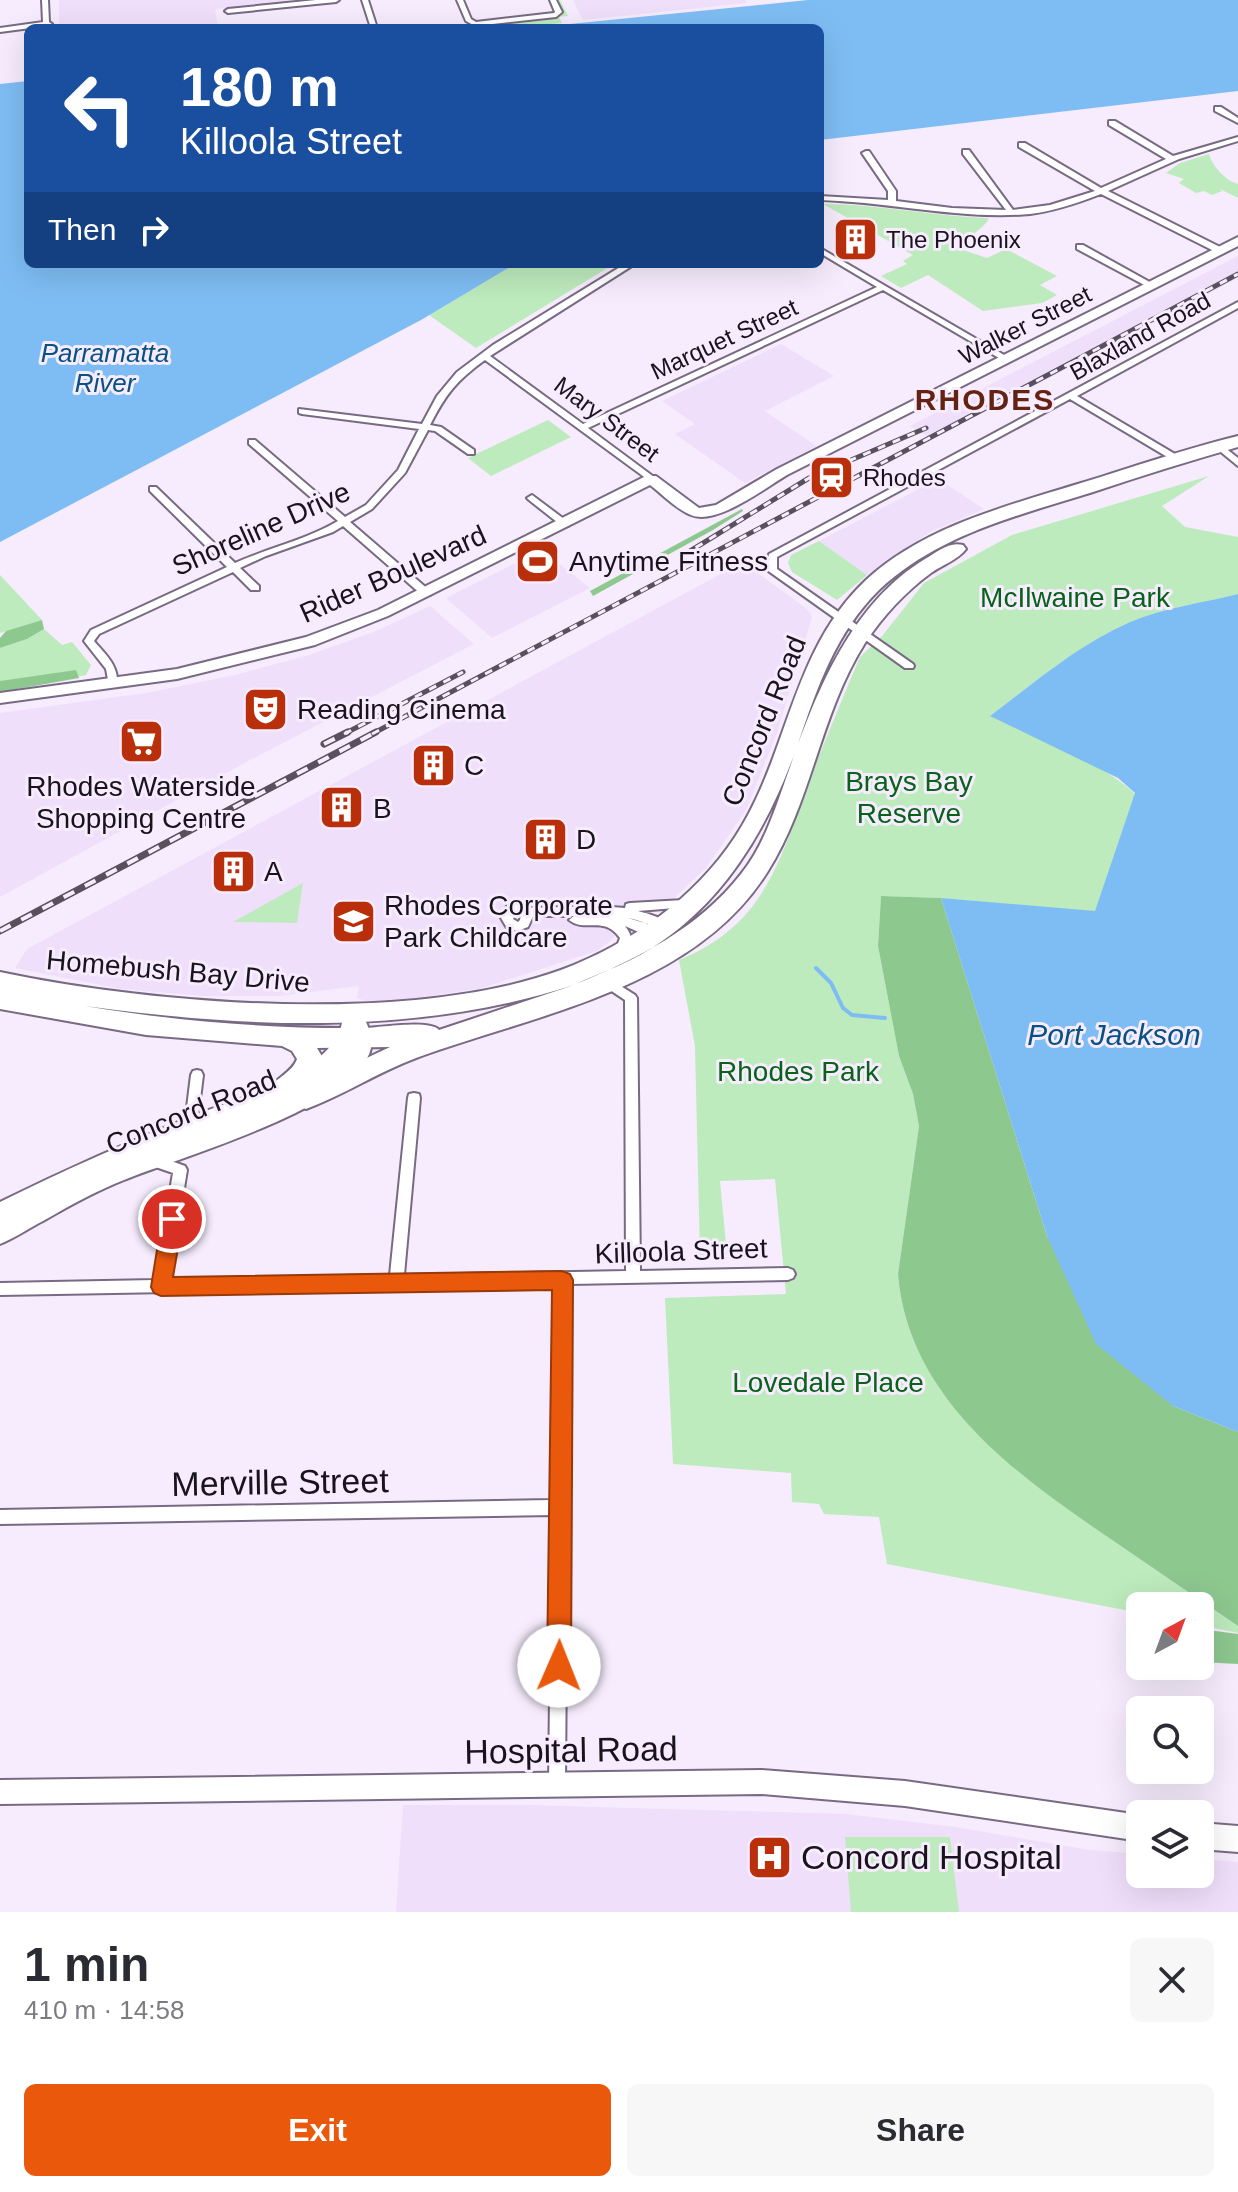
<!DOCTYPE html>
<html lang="en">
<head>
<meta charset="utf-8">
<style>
  body { margin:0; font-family:Helvetica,sans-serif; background:#f7f7f7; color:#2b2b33; height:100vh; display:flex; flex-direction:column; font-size:30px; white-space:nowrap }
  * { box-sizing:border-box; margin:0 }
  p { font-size:26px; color:#7c7c81 }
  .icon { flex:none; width:44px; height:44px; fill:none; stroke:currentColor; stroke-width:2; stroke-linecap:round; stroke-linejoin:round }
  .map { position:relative; height:1912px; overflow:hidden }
  .panel { display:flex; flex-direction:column; background:#fff; flex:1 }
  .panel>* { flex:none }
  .top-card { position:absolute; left:24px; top:24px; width:800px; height:244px; border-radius:12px; box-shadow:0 8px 32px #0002; background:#1a4fa0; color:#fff; overflow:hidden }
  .needle { width:52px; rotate:41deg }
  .buttons { position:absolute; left:1126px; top:1592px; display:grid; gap:16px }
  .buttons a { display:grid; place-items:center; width:88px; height:88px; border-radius:12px; background:#fff; box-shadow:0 8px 32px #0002; font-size:40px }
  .pin { position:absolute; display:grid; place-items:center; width:68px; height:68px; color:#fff; margin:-34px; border:4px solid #fff; border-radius:50%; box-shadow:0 2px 8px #0007 }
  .me { position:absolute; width:88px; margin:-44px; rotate:1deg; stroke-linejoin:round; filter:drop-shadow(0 0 6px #0008) }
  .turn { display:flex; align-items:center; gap:28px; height:168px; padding:0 24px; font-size:36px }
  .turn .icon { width:104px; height:104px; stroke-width:2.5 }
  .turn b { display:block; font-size:56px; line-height:68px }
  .then { display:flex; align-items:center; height:76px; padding:0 24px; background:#0003; gap:16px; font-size:30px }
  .round { display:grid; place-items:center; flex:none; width:84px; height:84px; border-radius:12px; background:#f7f7f7 }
  .summary { display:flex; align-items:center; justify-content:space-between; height:136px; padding:0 24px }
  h1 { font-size:48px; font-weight:600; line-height:60px }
  .action { display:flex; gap:16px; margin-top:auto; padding:16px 24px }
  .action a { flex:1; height:92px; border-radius:12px; background:#ea580c; color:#fff; font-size:32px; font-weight:600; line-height:92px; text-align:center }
  .action a+a { background:#f7f7f7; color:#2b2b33 }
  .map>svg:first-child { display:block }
  .built { fill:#f0dffb }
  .green { fill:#bdebbd }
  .forest { fill:#8dc88f }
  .water { fill:#7ebdf3 }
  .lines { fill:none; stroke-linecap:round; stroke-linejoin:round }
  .stream { stroke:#7ebdf3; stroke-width:4 }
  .street-casing { stroke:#796a83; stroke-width:4 }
  .secondary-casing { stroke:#796a83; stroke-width:4 }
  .primary-casing { stroke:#796a83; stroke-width:4 }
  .highway-casing { stroke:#796a83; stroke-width:4 }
  .street { fill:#fff; fill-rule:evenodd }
  .secondary { fill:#fff; fill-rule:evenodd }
  .primary { fill:#fff; fill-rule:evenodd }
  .highway { fill:#fff; fill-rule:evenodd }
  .rail-far1-casing { stroke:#58505c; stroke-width:5 }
  .rail-casing { stroke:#58505c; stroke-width:7 }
  .rail-far1 { stroke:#f6ecfd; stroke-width:3; stroke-dasharray:8; stroke-linecap:butt }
  .rail { stroke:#f6ecfd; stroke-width:4; stroke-dasharray:12; stroke-linecap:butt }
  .route { fill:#ea580c; stroke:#983908; stroke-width:2 }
  .labels { text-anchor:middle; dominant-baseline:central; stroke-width:6; stroke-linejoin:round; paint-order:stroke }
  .far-poi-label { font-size:24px; fill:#19131d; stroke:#f6ecfd; text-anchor:start }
  .far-street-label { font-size:24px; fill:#19131d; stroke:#f6ecfd }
  .far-water-label { font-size:26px; font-style:italic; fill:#075183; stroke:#f6ecfd }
  .street-label { font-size:28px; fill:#19131d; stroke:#f6ecfd }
  .poi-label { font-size:28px; fill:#19131d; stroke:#f6ecfd; text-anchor:start }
  .park-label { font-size:28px; fill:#08621a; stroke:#f6ecfd }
  .far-district-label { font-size:30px; font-weight:bold; letter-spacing:2px; fill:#642213; stroke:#f6ecfd }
  .water-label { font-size:30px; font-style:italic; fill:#075183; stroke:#f6ecfd }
  .near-street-label { font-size:34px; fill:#19131d; stroke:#f6ecfd }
  .near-poi-label { font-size:34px; fill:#19131d; stroke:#f6ecfd; text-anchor:start }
</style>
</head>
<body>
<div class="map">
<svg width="1238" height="1912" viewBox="0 0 1238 1912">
  <rect width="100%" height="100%" fill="#f6ecfd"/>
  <!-- built -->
  <path class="built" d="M59,0H305L215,9L218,28H59Z
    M573,0H745L747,3L583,20Z
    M1238,256V278L933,439L910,426Z
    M781,344L834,376L765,411L816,446L745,483L675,434L695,424L662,401Z
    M938,479L984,509L930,532L867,575L819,541Z
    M542,550L590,588L492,638L446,598Z
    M743,562L807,609L812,617L777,733L746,810L706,868L672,900L646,901L609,942L597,951L479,989L407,999L366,1001L357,998L359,986L279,996H205L121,989L15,968L27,949Z
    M430,606L474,644L250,760L0,897V713L146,693L235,675L309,655L376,631Z
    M403,1805H528L846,1814L955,1827L1090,1850L1140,1854V1874H1200V1859L1238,1862V1912H396Z"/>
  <!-- green -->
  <path class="green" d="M555,0H560L568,16L559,17L562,23L513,28H448L559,16L563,12Z
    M1209,154C1212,166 1226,181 1238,184V198L1220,189L1222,191L1212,195L1204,191L1196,193L1179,183L1184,179L1166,173L1180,163Z
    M823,204C878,204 931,216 986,218L989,219C981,231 967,236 960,249L987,258L1006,249L1057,276L1040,285L1057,295L1042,303L983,311L928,275L901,288L881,276L907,264L903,261L913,255Z
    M515,264H604L609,267L476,348L429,315Z
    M548,420L571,437L491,476L468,458Z
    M1209,476L1162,506L1185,527L1238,537V594C1202,603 1164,608 1130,622C1085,641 1030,686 991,715C1035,740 1100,760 1135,794L1095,912L941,898L881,896L878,946L899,1056L913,1094L919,1126L898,1274C908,1399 1018,1475 1112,1540C1154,1569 1196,1597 1238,1626V1633L1200,1625V1606H1140V1613L887,1564L879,1517L824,1514L819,1504L792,1502L791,1473L673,1464L665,1298L786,1294L775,1179L720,1181L727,1255L700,1256L695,1046L679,960C770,923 781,853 813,771C828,733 844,695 860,657L883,635L924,583L1012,535Z
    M819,541L867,575L837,600L792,572L788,563L791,555Z
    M0,575L42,620L0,633Z
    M44,629L62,645L72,642L91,665L86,675L0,692V648L27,639Z
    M303,883L297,923L233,922Z
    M845,1837H950L959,1912H851Z"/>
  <!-- forest -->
  <path class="forest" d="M742,509L743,511L713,530L593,596L590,591Z
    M42,620L44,629L27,639L0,648V638L6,631Z
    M76,670L79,678L0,692V681Z
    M881,896L941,898L1047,1236L1173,1406L1238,1432V1626C1196,1597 1154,1569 1112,1540C1018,1476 908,1399 898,1274L919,1126L913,1094L899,1056L878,946Z
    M1200,1629L1238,1634V1664L1200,1662Z"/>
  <!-- water -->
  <path class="water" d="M808,0H1238V91L820,140V28H530Z
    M28,81V264H515L421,320L0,542V84Z
    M1238,594V1432L1173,1406L1096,1344L1047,1236L941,898L1095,911L1135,793L1118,778L990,716C1034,683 1079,644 1130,622C1163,608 1202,603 1238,594Z"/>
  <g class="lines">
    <!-- stream -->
    <path class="stream" d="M816,968L831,983L843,1008L852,1015L885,1018"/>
    <defs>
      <path id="street" d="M42,0H48L49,22L52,24L49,28L38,27L0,32V28L43,22Z
        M316,0H339L336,2L228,13L225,11L228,9Z
        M362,0H368L377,28H371Z
        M457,0H463L471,19L476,22L554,13L555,12L550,0H556L562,12L556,17L475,26L466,21Z
        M1215,107H1221L1238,118V123L1215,111Z
        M1109,121H1115L1173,156L1238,137V141L1179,159L1108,191L1222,248V252H1216L1101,194C1078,203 1054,211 1030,214C960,220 890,202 820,200V196L888,200V191L862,153L866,151H869L896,191V201L952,208L1006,210L963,154V150H969L1013,210L1050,205L1095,191L1019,147V143H1025L1101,188L1166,159L1109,125Z
        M1077,245H1083L1155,285L1148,287L1077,249Z
        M820,248L1011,359L1004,361L883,290L588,428L654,477V481L651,482L485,360C456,381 446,394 430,425L441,427L474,450V454H468L435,431L428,430L405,473L372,509L350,522L430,591V595H422L343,526L333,532L266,556L240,568L259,586V590H251L233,572L99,634L94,641C106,655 119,666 117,685H109L106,669L84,641L91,630L227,567L150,491V487H156L235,563C268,548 306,540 338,521L249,444V440H255L345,517L366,505L398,470L419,429L302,414L299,413V409L422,424L437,396L457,372L493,345L625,264H635L490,356L583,424L877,287L820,253Z
        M1238,302V308L1077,396L1180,457V461H1174L1070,399L777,557V569L913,664L914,666L913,668H905L767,570L769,554Z
        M1219,443L1238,458V466L1216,448L1214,446Z
        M532,495L568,522V526H562L529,500L527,498Z
        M684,900L690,904L688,907L638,911C649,914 662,917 669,926L667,929L663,931C651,926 641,920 628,918L648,924L658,933L652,938L625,926C634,937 632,944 625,955H617L615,952L620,938C604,915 585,933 569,920L575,915L604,916H533L528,927L517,931L507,928L501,918L506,907L516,903L529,908L598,906L625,908L626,904L630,903ZM516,912L521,915L520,920L518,922L513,919Z
        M605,976L635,995L637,998L640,1271L788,1268L793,1270L795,1274L793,1278L788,1280L569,1284L567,1502L570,1507L567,1512L565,1785L563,1791L557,1793L551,1791L549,1785L552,1515L0,1524V1510L552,1500L555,1285L400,1288L396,1289L392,1288L0,1295V1283L155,1280L173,1173L147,1164L145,1160L147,1156L152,1154L185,1166L187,1170L169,1280L390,1275L408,1098L409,1094L414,1093L419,1094L420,1098L404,1275L626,1271L625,1000L601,984L599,981L601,978Z
        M197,1070L201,1071L203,1075L196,1132L195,1136L190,1137L185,1136L184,1132L191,1075L193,1071Z"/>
      <path id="secondary" d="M1238,237V246L787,475C765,488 716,526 691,515C676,509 662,494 650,485L388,616L315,645L177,679L0,703V693L177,669L306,637L378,610L646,476H656L699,508L716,505L777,469Z
        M762,1770L905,1781L1140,1815V1841L905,1806L762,1794L0,1804V1780Z
        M1200,1823L1238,1826V1852L1200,1849Z"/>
      <path id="primary" d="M352,1005L359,1007C365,1019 373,1034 371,1048C359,1107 177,1158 124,1180C96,1191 69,1206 43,1221C29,1228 15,1238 0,1244V1202C63,1171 125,1143 190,1117C222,1104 271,1091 298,1073C318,1061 346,1038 342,1013L345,1007Z"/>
      <path id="highway" d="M1238,436V447C1189,461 1141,476 1093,492C1019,515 937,535 879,590C836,632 817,688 798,744C768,829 722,908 642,954C621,966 597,974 576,984C637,959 699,928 741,874C765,844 776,806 789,770C816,692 851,604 925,559C937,552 949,541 963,545L966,549C958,560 942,565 931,573C905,592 883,616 865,643C820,714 812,801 768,871C695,989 536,1014 416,1058C378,1072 344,1095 306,1109L297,1105L295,1094L282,1101L273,1097L269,1090C276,1077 292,1073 297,1059L292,1051L282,1046L146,1035L0,1009V972C156,1005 409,1025 561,970C630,944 694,899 735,837C789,755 790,652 866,580C925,526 1007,506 1081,483C1133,467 1185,449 1238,436ZM574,985L439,1030C430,1019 379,1028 362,1028C269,1029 176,1021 85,1006C247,1028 417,1036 574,985ZM390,1047L305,1087L314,1080L323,1058L317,1048Z"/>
    </defs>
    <!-- street casing -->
    <use href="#street" class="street-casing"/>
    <!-- secondary casing -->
    <use href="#secondary" class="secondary-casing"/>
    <!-- primary casing -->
    <use href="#primary" class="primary-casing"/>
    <!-- highway casing -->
    <use href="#highway" class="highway-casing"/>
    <!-- street -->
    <use href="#street" class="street"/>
    <!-- secondary -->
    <use href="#secondary" class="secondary"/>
    <!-- primary -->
    <use href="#primary" class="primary"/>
    <!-- highway -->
    <use href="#highway" class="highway"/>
    <defs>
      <path id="rail-far1" d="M682,556L809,478L926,428
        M344,734L463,672
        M372,734L1238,274"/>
      <path id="rail" d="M324,744L348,732
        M0,931L376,732"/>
    </defs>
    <!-- rail-far1 casing -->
    <use href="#rail-far1" class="rail-far1-casing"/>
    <!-- rail casing -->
    <use href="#rail" class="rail-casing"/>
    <!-- rail-far1 -->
    <use href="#rail-far1" class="rail-far1"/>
    <!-- rail -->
    <use href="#rail" class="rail"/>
  </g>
  <!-- route -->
  <path class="route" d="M172,1210L180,1212L183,1219L173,1277L562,1271L570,1274L573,1280L571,1666L567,1674L559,1678L550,1674L547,1666L552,1290L161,1296L154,1293L151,1287L162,1219L165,1212Z"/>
  <!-- icons -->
  <defs>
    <symbol id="building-square" viewBox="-11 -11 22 22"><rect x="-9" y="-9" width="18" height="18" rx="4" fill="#b92f0c" stroke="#f6ecfd"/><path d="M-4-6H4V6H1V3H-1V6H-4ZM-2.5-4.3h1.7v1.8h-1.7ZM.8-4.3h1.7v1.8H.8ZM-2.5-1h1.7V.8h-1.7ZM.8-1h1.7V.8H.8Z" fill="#fff"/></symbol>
    <symbol id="station-square" viewBox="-11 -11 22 22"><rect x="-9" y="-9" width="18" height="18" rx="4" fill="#b92f0c" stroke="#f6ecfd"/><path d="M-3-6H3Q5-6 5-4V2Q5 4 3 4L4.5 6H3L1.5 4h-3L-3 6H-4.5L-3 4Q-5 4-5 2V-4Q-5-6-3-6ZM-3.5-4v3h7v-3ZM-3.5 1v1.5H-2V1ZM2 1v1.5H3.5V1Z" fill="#fff"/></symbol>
    <symbol id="stadium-square" viewBox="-11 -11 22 22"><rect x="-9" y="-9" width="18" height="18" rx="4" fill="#b92f0c" stroke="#f6ecfd"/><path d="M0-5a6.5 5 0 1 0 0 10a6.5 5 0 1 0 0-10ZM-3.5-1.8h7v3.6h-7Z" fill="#fff"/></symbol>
    <symbol id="theatre-square" viewBox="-11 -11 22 22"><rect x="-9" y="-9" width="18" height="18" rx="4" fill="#b92f0c" stroke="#f6ecfd"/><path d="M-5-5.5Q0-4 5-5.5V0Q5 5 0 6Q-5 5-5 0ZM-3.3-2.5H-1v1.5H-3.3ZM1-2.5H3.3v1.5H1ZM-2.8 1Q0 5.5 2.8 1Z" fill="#fff"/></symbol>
    <symbol id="supermarket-square" viewBox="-11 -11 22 22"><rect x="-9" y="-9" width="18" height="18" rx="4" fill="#b92f0c" stroke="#f6ecfd"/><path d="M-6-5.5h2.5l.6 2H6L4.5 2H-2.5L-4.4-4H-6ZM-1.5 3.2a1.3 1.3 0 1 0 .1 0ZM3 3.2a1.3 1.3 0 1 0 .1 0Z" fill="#fff"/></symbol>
    <symbol id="school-square" viewBox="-11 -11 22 22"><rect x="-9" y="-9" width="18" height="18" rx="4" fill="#b92f0c" stroke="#f6ecfd"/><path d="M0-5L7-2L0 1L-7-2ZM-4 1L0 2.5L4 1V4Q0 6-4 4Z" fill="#fff"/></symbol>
    <symbol id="hospital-square" viewBox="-11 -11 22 22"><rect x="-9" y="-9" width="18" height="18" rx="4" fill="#b92f0c" stroke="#f6ecfd"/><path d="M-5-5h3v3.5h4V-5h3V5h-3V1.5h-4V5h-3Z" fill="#fff"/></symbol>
  </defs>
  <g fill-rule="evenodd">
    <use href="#building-square" x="830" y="214" width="51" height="51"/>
    <use href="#station-square" x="806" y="452" width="51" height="51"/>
    <use href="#stadium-square" x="512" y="536" width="51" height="51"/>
    <use href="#theatre-square" x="240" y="684" width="51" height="51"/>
    <use href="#supermarket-square" x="116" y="716" width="51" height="51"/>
    <use href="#building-square" x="408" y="740" width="51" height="51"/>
    <use href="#building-square" x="316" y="782" width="51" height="51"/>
    <use href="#building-square" x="520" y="814" width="51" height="51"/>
    <use href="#building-square" x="208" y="846" width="51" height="51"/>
    <use href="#school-square" x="328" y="896" width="51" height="51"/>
    <use href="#hospital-square" x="744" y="1832" width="51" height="51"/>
  </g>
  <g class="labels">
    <!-- far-poi labels -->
    <g class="far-poi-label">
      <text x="886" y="239">The Phoenix</text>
      <text x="863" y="477">Rhodes</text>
    </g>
    <!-- far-street labels -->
    <g class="far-street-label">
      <text transform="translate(1025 325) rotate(-27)">Walker Street</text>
      <text transform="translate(1140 336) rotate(-29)">Blaxland Road</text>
      <text transform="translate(724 339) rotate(-25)">Marquet Street</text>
      <text transform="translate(607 419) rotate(37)">Mary Street</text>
    </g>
    <!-- far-water labels -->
    <g class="far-water-label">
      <text x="105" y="353">Parramatta<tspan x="105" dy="30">River</tspan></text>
    </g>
    <!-- street labels -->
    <g class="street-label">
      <text transform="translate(261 529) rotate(-24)">Shoreline Drive</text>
      <text transform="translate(393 574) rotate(-24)">Rider Boulevard</text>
      <text transform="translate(764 721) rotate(-68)">Concord Road</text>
      <text transform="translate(178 971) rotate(5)">Homebush Bay Drive</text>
      <text transform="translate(191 1112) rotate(-22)">Concord Road</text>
      <text transform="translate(681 1251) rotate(-2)">Killoola Street</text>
    </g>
    <!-- poi labels -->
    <g class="poi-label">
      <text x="569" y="561">Anytime Fitness</text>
      <text x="297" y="709">Reading Cinema</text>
      <text x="464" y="765">C</text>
      <text x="141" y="786" text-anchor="middle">Rhodes Waterside<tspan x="141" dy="32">Shopping Centre</tspan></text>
      <text x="373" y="808">B</text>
      <text x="576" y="839">D</text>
      <text x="264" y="871">A</text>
      <text x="384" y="905">Rhodes Corporate<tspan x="384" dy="32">Park Childcare</tspan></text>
    </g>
    <!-- park labels -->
    <g class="park-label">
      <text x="1075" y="597">McIlwaine Park</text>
      <text x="909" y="781">Brays Bay<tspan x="909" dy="32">Reserve</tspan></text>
      <text x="798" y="1071">Rhodes Park</text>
      <text x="828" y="1382">Lovedale Place</text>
    </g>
    <!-- far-district labels -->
    <g class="far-district-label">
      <text x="985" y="399">RHODES</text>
    </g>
    <!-- water labels -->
    <g class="water-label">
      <text x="1114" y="1034">Port Jackson</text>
    </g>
    <!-- near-street labels -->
    <g class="near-street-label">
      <text transform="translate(280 1482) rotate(-1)">Merville Street</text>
      <text transform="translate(571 1750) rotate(-1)">Hospital Road</text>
    </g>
    <!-- near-poi labels -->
    <g class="near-poi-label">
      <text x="801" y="1857">Concord Hospital</text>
    </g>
  </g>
</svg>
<div class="buttons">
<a><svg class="needle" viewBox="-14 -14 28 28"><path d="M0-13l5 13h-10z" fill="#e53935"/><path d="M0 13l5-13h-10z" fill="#7c7c81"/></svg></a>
<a><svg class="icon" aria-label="search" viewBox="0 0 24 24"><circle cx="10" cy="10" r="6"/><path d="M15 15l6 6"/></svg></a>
<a><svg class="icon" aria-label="layers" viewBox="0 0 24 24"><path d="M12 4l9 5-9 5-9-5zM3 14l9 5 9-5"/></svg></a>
</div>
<div class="pin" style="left:172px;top:1219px;background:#d93025"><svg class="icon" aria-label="arrive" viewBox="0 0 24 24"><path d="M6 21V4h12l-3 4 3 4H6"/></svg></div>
<svg class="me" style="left:559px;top:1666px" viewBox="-20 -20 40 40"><circle r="19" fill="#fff"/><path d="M0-13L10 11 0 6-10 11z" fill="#ea580c"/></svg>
<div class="top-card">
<div class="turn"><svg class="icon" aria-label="left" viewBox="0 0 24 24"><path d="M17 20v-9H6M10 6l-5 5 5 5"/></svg><div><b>180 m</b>Killoola Street</div></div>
<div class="then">Then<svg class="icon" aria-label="right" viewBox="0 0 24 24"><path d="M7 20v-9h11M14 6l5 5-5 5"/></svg></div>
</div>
</div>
<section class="panel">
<div class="summary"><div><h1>1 min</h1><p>410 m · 14:58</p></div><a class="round"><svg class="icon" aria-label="close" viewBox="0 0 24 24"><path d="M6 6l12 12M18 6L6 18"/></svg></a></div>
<div class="action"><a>Exit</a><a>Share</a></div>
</section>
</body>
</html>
